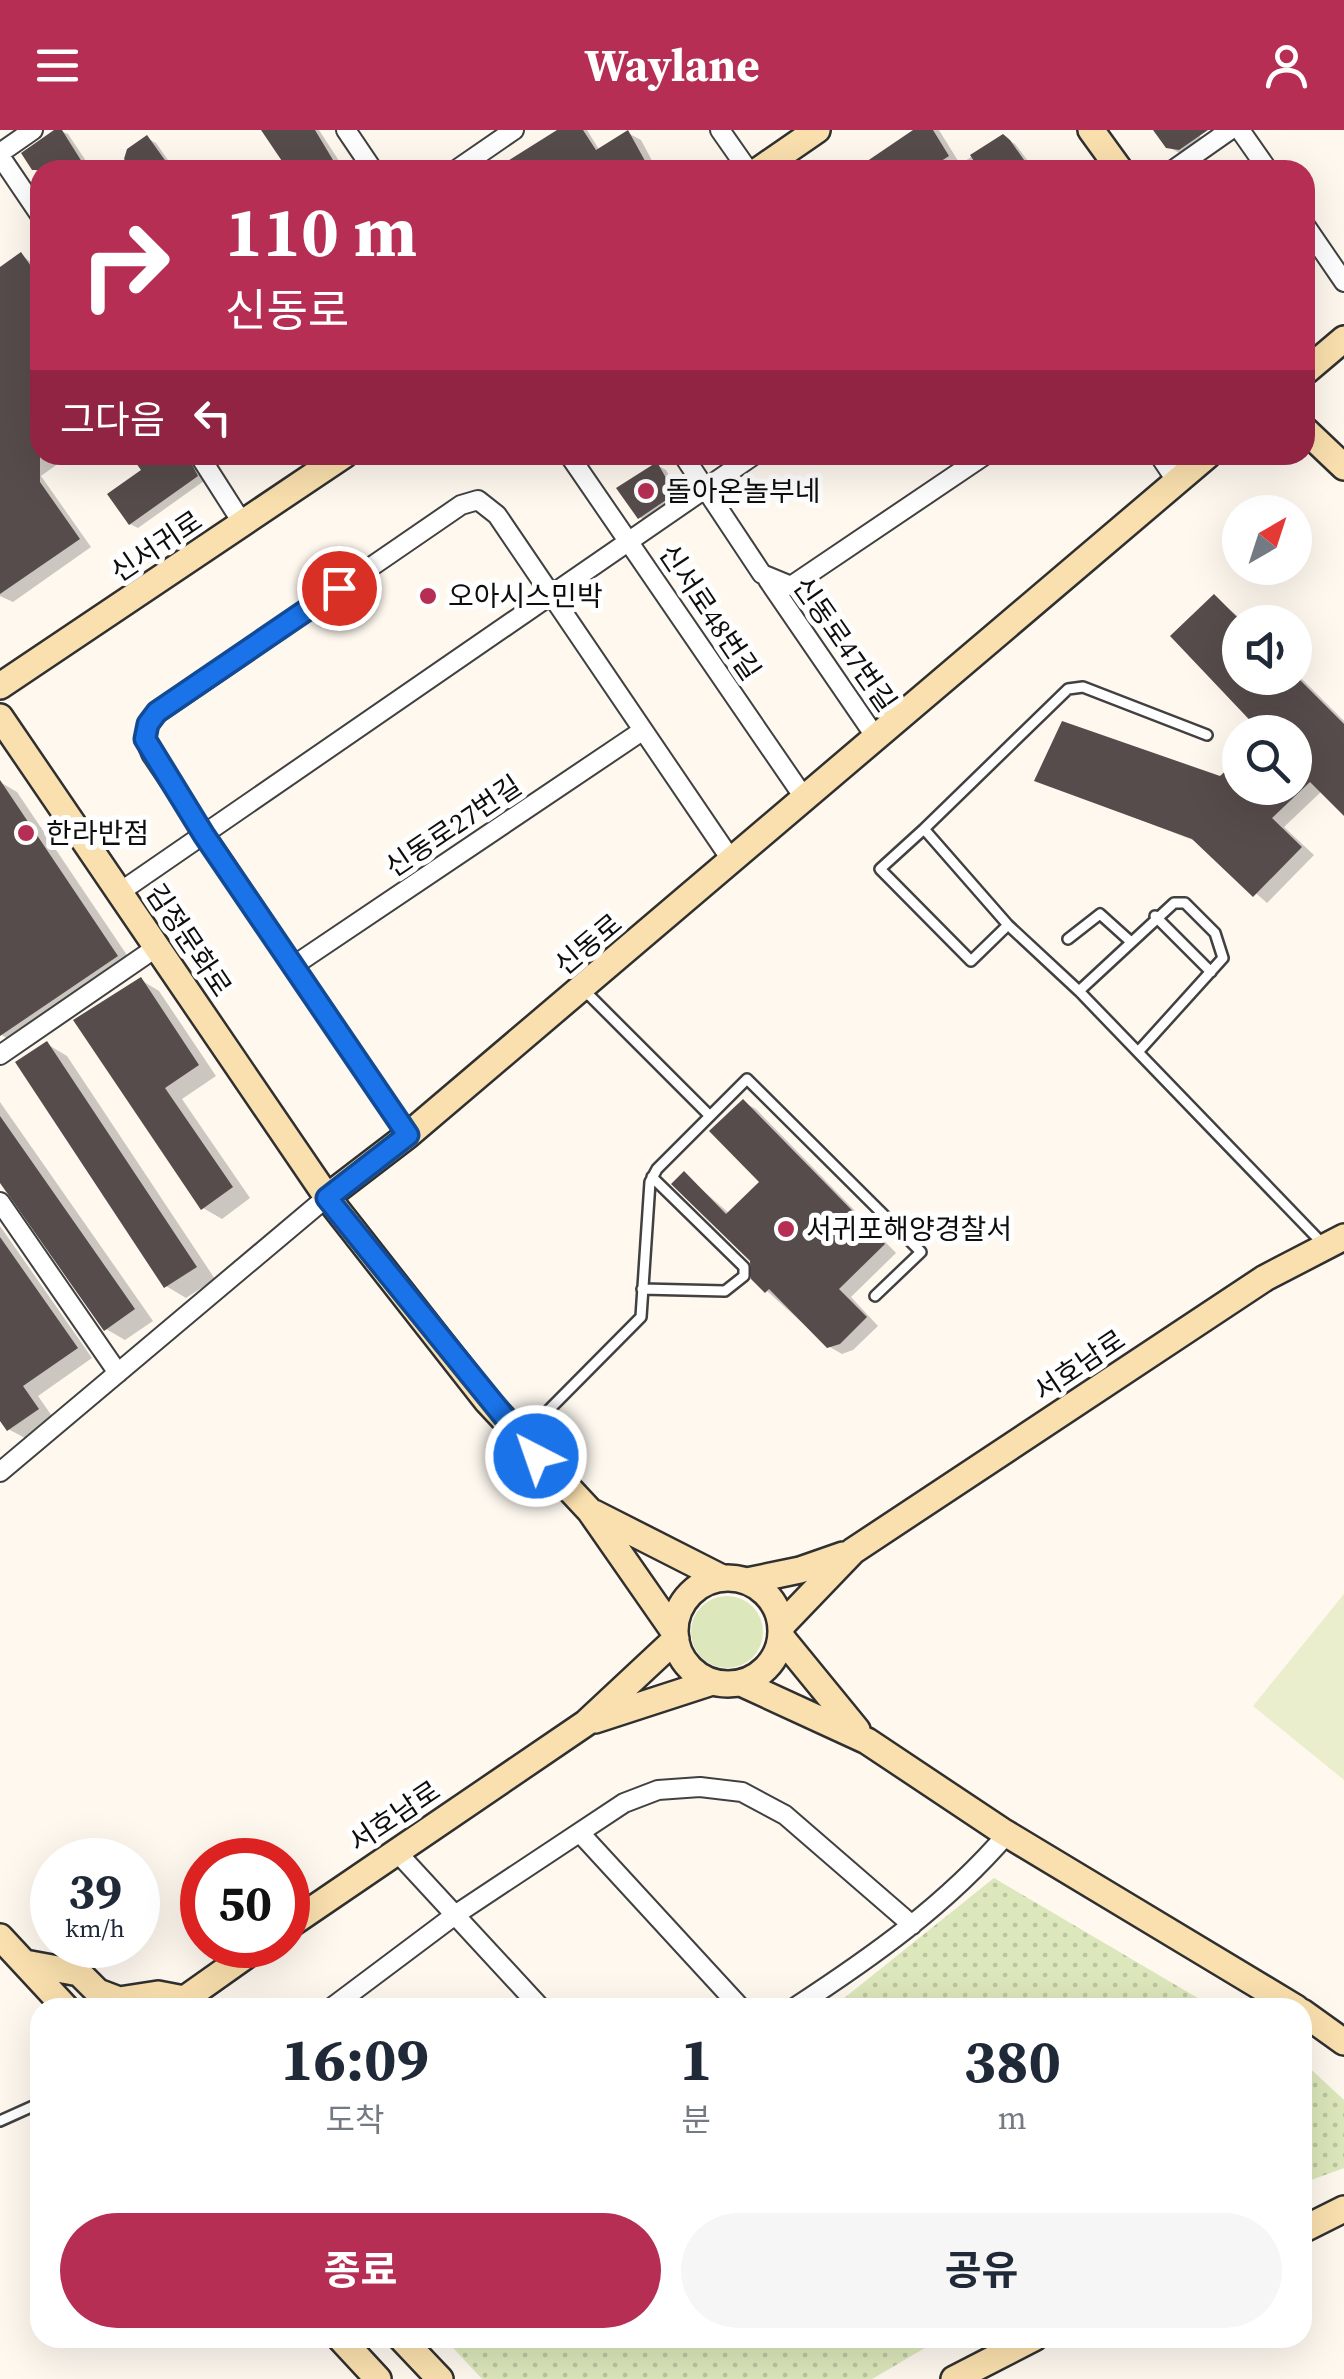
<!DOCTYPE html>
<html lang="ko">
<head>
<meta charset="utf-8">
<style>
  body { margin:0; font-family:"Source Serif 4","Noto Sans KR",serif; background:#f6f6f7; color:#1f2937; height:100vh; display:flex; flex-direction:column; font-size:38px; white-space:nowrap }
  * { box-sizing:border-box; margin:0 }
  p { font-size:32px; color:#747a83 }
  .icon { flex:none; width:55px; height:55px; fill:none; stroke:currentColor; stroke-width:2; stroke-linecap:round; stroke-linejoin:round }
  .map { position:relative; flex:1; overflow:hidden }
  .panel { position:absolute; left:30px; top:1868px; width:1282px; height:350px; display:flex; flex-direction:column; background:#fff; border-radius:30px; box-shadow:0 10px 40px #0002 }
  .panel>* { flex:none }
  .top-card { position:absolute; left:30px; top:30px; width:1285px; height:305px; border-radius:30px; box-shadow:0 10px 40px #0002; background:#b62e54; color:#fff; overflow:hidden }
  .needle { width:65px; rotate:39deg }
  .fabs { position:absolute; left:1222px; top:365px; display:grid; gap:20px }
  .fabs a { display:grid; place-items:center; width:90px; height:90px; border-radius:50%; background:#fff; box-shadow:0 10px 40px #0002; font-size:50px }
  .speed { position:absolute; left:30px; top:1708px; display:flex; gap:20px; font-size:50px; font-weight:700; text-align:center }
  .speed>* { display:grid; place-content:center; width:130px; height:130px; border-radius:50%; background:#fff; box-shadow:0 10px 40px #0002; line-height:1 }
  .speed small { font-size:25px; font-weight:400 }
  .speed .limit { border:15px solid #d22; background:#fff; color:#111 }
  .pin { position:absolute; display:grid; place-items:center; width:85px; height:85px; color:#fff; margin:-42px; border:5px solid #fff; border-radius:50%; box-shadow:0 2px 10px #0007 }
  .me { position:absolute; width:110px; margin:-55px; rotate:319deg; stroke-linejoin:round; filter:drop-shadow(0 0 8px #0008) }
  .turn { display:flex; align-items:center; gap:35px; height:210px; padding:0 30px; font-size:45px }
  .turn .icon { width:130px; height:130px; stroke-width:2.5 }
  .turn b { display:block; font-size:70px; line-height:85px }
  .then { display:flex; align-items:center; height:95px; padding:0 30px; background:#0003; gap:20px; font-size:38px }
  .eta { display:flex; justify-content:space-evenly; align-items:center; height:170px; text-align:center }
  .eta b { font-size:60px; font-weight:700; line-height:70px }
  .action { display:flex; gap:20px; margin-top:auto; padding:20px 30px }
  .action a { flex:1; height:115px; border-radius:60px; background:#b62e54; color:#fff; font-size:40px; font-weight:700; line-height:115px; text-align:center }
  .action a+a { background:#f6f6f7; color:#1f2937 }
  header { display:flex; justify-content:space-between; align-items:center; height:130px; padding:0 30px; background:#b62e54; color:#fff; font-size:45px; font-weight:700 }
  .map>svg:first-child { display:block }
  .grass { fill:#dce7bb }
  .park { fill:url(#park-dots) }
  .pitch { fill:#eaeecc }
  .shadow { fill:#0003 }
  .building { fill:#564c4b }
  .lines { fill:none; stroke-linecap:round; stroke-linejoin:round }
  .lane-casing { stroke:#414141; stroke-width:14 }
  .street-casing { stroke:#414141; stroke-width:22 }
  .secondary-casing { stroke:#303030; stroke-width:30 }
  .lane { stroke:#fff; stroke-width:9 }
  .street { stroke:#fff; stroke-width:18 }
  .secondary { stroke:#fae0ae; stroke-width:25 }
  .route-casing { stroke:#114b97; stroke-width:25 }
  .route { stroke:#1a73e8; stroke-width:18 }
  .poi-dot { fill:#b62e54; stroke:#fff; stroke-width:4 }
  .labels { text-anchor:middle; dominant-baseline:central; stroke-width:10; stroke-linejoin:round; paint-order:stroke }
  .poi-label { font-size:28px; fill:#0e0e0e; stroke:#fff; text-anchor:start }
  .street-label { font-size:28px; fill:#0e0e0e; stroke:#fff }
</style>
</head>
<body>
<header><svg class="icon" aria-label="menu" viewBox="0 0 24 24"><path d="M4 6h16M4 12h16M4 18h16"/></svg>Waylane<svg class="icon" aria-label="person" viewBox="0 0 24 24"><circle cx="12" cy="8" r="4"/><path d="M4 21q1-7 8-7t8 7"/></svg></header>
<div class="map">
<svg width="1344" height="2249" viewBox="0 0 1344 2249">
  <defs>
    <pattern id="park-dots" width="8" height="8" patternUnits="userSpaceOnUse" patternTransform="scale(2.5)"><rect width="8" height="8" fill="#dce7bb"/><path d="M2 2h.1M6 6h.1" fill="none" stroke="#bcc5a0" stroke-width="1.8" stroke-linecap="round"/></pattern>
  </defs>
  <rect width="100%" height="100%" fill="#fef8ef"/>
  <!-- grass -->
  <path class="grass" d="M691 1502a36 36 0 1 1 72 0a36 36 0 1 1-72 0Z"/>
  <!-- park -->
  <path class="park" d="M994,1748L1213,1877H833Z
    M1302,1931L1344,1970V2038L1303,2053Z
    M444,2208H942L872,2249H482Z"/>
  <!-- pitch -->
  <path class="pitch" d="M1344,1464V1650L1253,1576Z"/>
  <!-- shadow -->
  <path class="shadow" d="M58,0L68,4L92,40H40V47L25,24Z
    M264,0H319L345,40H291Z
    M565,0H587L600,21L628,3L641,10L657,40H495Z
    M918,0H939L960,34L1003,7L1015,14L1035,40H857Z
    M1156,0H1196L1207,17L1181,24L1167,16Z
    M147,8L156,13L175,40H135Z
    M22,125L40,140V325H70L41,346L91,417L13,472L0,466V140Z
    M136,325H189L204,351L138,398L130,394L144,341Z
    M711,325H738L720,330Z
    M657,335L666,340L683,370L649,392L639,387Z
    M1214,467L1245,492H1240V548H1295V542L1344,591V680L1323,660L1284,697L1314,725L1267,773L1198,712L1037,650L1220,648L1240,631V658H1295V602H1265L1174,507Z
    M0,652L17,662L135,837L18,915L0,904Z
    M141,850L159,861L216,946L182,969L250,1068L222,1089L203,1078L76,891Z
    M47,914L67,926L215,1149L186,1168L166,1156Z
    M0,972L153,1191L125,1210L106,1199L0,1049Z
    M743,972L756,979L896,1123L851,1167L878,1196L853,1220L842,1224L828,1216L767,1161L752,1130L684,1044L730,1084L762,1052Z
    M0,1096L92,1228L38,1266L54,1289L25,1308L8,1299L0,1287Z"/>
  <!-- building -->
  <path class="building" d="M54,0H62L87,40H32L21,23Z
    M261,0H315L339,40H288Z
    M557,0H583L596,20L628,0L650,40H493Z
    M913,0H933L949,26L927,40H854Z
    M1153,0H1208L1179,20L1166,18Z
    M1003,4L1010,10L1031,40H980L970,25Z
    M147,5L172,40H132L124,29L127,19Z
    M21,122L40,149V352L80,409L0,464V137Z
    M148,325H187L198,346L129,395L107,364L141,340L136,333Z
    M657,332L675,364L638,389L616,358Z
    M1214,464L1240,490V548H1298L1344,594V686L1310,652L1272,688L1302,717L1253,767L1192,709L1034,651L1062,591L1220,646L1240,628V658H1295V602H1261L1170,506Z
    M0,650L118,826L0,906Z
    M141,847L199,935L165,958L233,1057L201,1080L73,890Z
    M47,911L197,1137L164,1158L15,932Z
    M743,969L885,1114L839,1159L867,1187L840,1214L827,1218L769,1159L765,1163L751,1149L750,1131L671,1054L684,1041L726,1084L759,1052L709,1001Z
    M0,986L135,1179L104,1201L0,1053Z
    M0,1107L78,1218L23,1256L39,1279L7,1301L0,1291Z"/>
  <g class="lines">
    <defs>
      <path id="lane" d="M1207,605L1083,557L1068,559L924,699L1008,795L1079,861L1324,1115
        M924,699L880,739L971,831L1008,795
        M1155,786L1211,842
        M1068,809L1100,784L1130,811
        M584,860L709,985
        M1079,861L1174,773H1185L1215,803L1223,828L1138,922
        M642,1159L725,1161L744,1146V1137L652,1047
        M522,1307L641,1187L650,1052L657,1039L747,949L921,1122L875,1166
        M0,1991L40,1973"/>
      <path id="street" d="M346,0L373,40
        M720,0L748,40
        M1240,0L1268,40
        M0,23L33,0
        M0,26L40,85
        M456,40L514,0
        M1173,40L1230,0
        M1305,95L1344,152
        M199,325L243,394
        M569,325L805,669
        M683,325L762,444L791,456L985,325
        M1159,325L1177,352
        M768,450L877,609
        M120,762L754,325
        M293,836L642,601
        M0,925L157,817
        M408,1005L151,624L145,609L151,588L461,375L478,370L497,385L732,731
        M0,1072L118,1243
        M0,1342L327,1067
        M581,1704L741,1878
        M395,1720L541,1878
        M331,1878L455,1785L624,1673L658,1660L700,1657L742,1662L785,1685L912,1795
        M794,1878C872,1827 946,1775 1007,1704"/>
      <path id="secondary" d="M1091,0L1120,40
        M759,40L817,0
        M1305,242L1344,209
        M1305,300L1344,337
        M0,556L344,325
        M0,587L327,1067L487,1271L590,1381L675,1503
        M327,1067L408,1005L1208,325
        M594,1383L722,1448
        M675 1501a53 53 0 1 1 106 0a53 53 0 1 1-106 0Z
        M747,1451L800,1440L843,1425
        M781,1496L853,1421L1265,1148L1344,1107
        M781,1507L857,1600
        M741,1553L867,1611L1002,1701L1296,1878
        M595,1590L712,1552
        M288,1796L586,1593L676,1509
        M0,1807L66,1878
        M25,1833L79,1843L98,1862L119,1870L158,1864L184,1869
        M172,1878L261,1815
        M1302,1882L1344,1912
        M1302,2100L1344,2079
        M340,2208L378,2249
        M401,2208L440,2249
        M954,2249L1034,2208"/>
    </defs>
    <!-- lane casing -->
    <use href="#lane" class="lane-casing"/>
    <!-- street casing -->
    <use href="#street" class="street-casing"/>
    <!-- secondary casing -->
    <use href="#secondary" class="secondary-casing"/>
    <!-- lane -->
    <use href="#lane" class="lane"/>
    <!-- street -->
    <use href="#street" class="street"/>
    <!-- secondary -->
    <use href="#secondary" class="secondary"/>
  </g>
  <g class="lines">
    <defs>
      <path id="route" d="M339,458L157,582L148,594L145,609L204,705L408,1005L327,1068L536,1326"/>
    </defs>
    <!-- route casing -->
    <use href="#route" class="route-casing"/>
    <!-- route -->
    <use href="#route" class="route"/>
  </g>
  <!-- markers -->
  <g class="poi-dot">
    <circle cx="646" cy="361" r="10"/>
    <circle cx="428" cy="466" r="10"/>
    <circle cx="26" cy="703" r="10"/>
    <circle cx="786" cy="1099" r="10"/>
  </g>
  <g class="labels">
    <!-- poi labels -->
    <g class="poi-label">
      <text x="666" y="361">돌아온놀부네</text>
      <text x="448" y="466">오아시스민박</text>
      <text x="46" y="703">한라반점</text>
      <text x="806" y="1099">서귀포해양경찰서</text>
    </g>
    <!-- street labels -->
    <g class="street-label">
      <text transform="translate(156 416) rotate(-34)">신서귀로</text>
      <text transform="translate(710 482) rotate(56)">신서로48번길</text>
      <text transform="translate(845 514) rotate(55)">신동로47번길</text>
      <text transform="translate(453 696) rotate(-34)">신동로27번길</text>
      <text transform="translate(189 810) rotate(56)">김정문화로</text>
      <text transform="translate(588 814) rotate(-40)">신동로</text>
      <text transform="translate(1079 1235) rotate(-34)">서호남로</text>
      <text transform="translate(394 1686) rotate(-34)">서호남로</text>
    </g>
  </g>
</svg>
<div class="fabs">
<a><svg class="needle" viewBox="-14 -14 28 28"><path d="M0-13l5 13h-10z" fill="#e53935"/><path d="M0 13l5-13h-10z" fill="#747a83"/></svg></a>
<a><svg class="icon" aria-label="sound" viewBox="0 0 24 24"><path d="M4 9h4l5-4v14l-5-4H4zM17 9q2 3 0 6"/></svg></a>
<a><svg class="icon" aria-label="search" viewBox="0 0 24 24"><circle cx="10" cy="10" r="6"/><path d="M15 15l6 6"/></svg></a>
</div>
<div class="speed"><div>39<small>km/h</small></div><div class="limit">50</div></div>
<div class="pin" style="left:339px;top:458px;background:#d93025"><svg class="icon" aria-label="arrive" viewBox="0 0 24 24"><path d="M6 21V4h12l-3 4 3 4H6"/></svg></div>
<svg class="me" style="left:536px;top:1326px" viewBox="-20 -20 40 40"><circle r="17" fill="#1a73e8" stroke="#fff" stroke-width="3"/><path d="M0-11L8 9 0 5-8 9z" fill="#fff"/></svg>
<div class="top-card">
<div class="turn"><svg class="icon" aria-label="right" viewBox="0 0 24 24"><path d="M7 20v-9h11M14 6l5 5-5 5"/></svg><div><b>110 m</b>신동로</div></div>
<div class="then">그다음<svg class="icon" aria-label="left" viewBox="0 0 24 24"><path d="M17 20v-9H6M10 6l-5 5 5 5"/></svg></div>
</div>
<section class="panel">
<div class="eta">
<div><b>16:09</b><p>도착</p></div>
<div><b>1</b><p>분</p></div>
<div><b>380</b><p>m</p></div>
</div>
<div class="action"><a>종료</a><a>공유</a></div>
</section>
</div>
</body>
</html>
